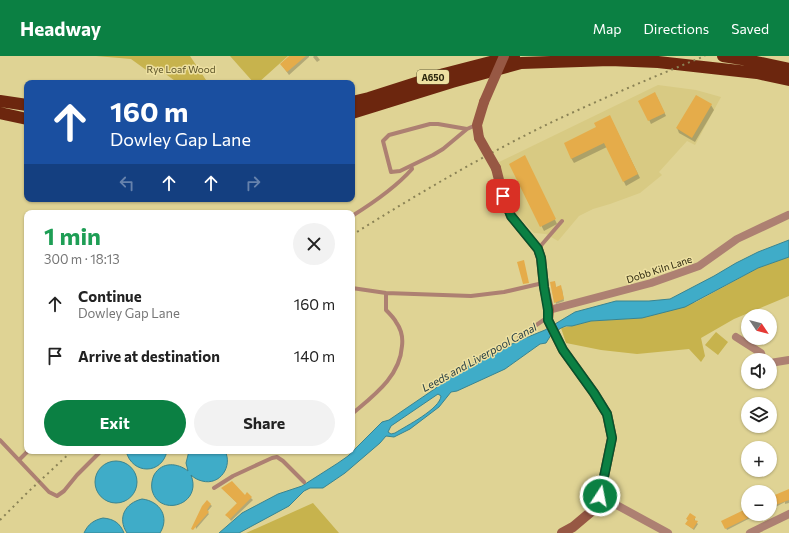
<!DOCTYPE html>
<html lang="en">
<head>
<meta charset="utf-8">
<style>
  body { margin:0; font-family:Commissioner,sans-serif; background:#f2f2f2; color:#222; height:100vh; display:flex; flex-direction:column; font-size:15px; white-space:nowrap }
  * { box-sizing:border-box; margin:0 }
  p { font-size:13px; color:#767676 }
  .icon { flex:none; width:22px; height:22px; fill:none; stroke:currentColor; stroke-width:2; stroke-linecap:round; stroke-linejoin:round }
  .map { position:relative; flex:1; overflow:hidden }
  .side { position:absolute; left:24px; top:154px; width:331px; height:244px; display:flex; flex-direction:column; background:#fff; border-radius:8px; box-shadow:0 1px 3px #0004 }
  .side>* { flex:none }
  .banner { position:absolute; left:24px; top:24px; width:331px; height:122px; border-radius:8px; box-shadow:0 1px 3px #0004; background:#1a4fa0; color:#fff; overflow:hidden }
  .needle { width:26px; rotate:125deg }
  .fabs { position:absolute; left:741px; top:253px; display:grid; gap:8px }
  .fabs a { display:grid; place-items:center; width:36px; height:36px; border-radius:50%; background:#fff; box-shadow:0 1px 3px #0004; font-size:20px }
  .pin { position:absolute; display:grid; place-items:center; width:34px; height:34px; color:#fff; margin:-17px; border-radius:8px; box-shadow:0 2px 6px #0006 }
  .me { position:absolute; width:44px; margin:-22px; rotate:11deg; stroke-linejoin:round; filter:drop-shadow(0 0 3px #0008) }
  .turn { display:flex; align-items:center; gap:14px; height:84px; padding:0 20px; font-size:18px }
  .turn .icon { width:52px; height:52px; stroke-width:2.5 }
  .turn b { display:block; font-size:28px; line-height:34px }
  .lanes { display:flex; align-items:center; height:38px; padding:0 20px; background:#0003; justify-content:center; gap:20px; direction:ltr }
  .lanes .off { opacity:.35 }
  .round { display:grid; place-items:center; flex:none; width:42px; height:42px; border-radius:21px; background:#f2f2f2 }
  .head { display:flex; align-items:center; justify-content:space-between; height:68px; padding:0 20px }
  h1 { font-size:24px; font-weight:700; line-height:30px; color:#1e9e55 }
  .cta { display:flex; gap:8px; margin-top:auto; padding:8px 20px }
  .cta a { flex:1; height:46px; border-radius:24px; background:#0b8043; color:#fff; font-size:16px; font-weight:700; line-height:46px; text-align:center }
  .cta a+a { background:#f2f2f2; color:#222 }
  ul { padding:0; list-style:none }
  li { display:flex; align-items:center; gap:12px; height:52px; padding:0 20px }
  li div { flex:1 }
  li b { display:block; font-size:15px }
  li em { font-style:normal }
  header { display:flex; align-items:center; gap:24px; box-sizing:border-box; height:56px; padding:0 20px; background:#0b8043; color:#fff }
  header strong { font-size:19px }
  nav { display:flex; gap:22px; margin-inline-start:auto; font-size:14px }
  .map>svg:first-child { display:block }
  .built { fill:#d8ca83 }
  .green { fill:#c7b34d }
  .water { fill:#3facc8; stroke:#398490; fill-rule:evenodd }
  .shadow { fill:#0003 }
  .building { fill:#e5ac4a }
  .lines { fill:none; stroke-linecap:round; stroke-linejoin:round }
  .lane { stroke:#ad8072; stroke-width:4 }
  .street { stroke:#ad8072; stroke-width:8 }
  .secondary { stroke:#975844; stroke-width:10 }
  .highway { stroke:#6c260e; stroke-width:12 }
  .rail { stroke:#8a8255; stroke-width:2; stroke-dasharray:2 4; stroke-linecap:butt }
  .secondary-bridge { stroke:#975844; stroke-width:10 }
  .route-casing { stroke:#07532c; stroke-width:10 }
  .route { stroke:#0b8043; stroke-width:7 }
  .labels { text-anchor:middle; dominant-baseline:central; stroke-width:3; stroke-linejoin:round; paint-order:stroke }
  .shield { fill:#ede0a1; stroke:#655e39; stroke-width:1 }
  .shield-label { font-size:9px; font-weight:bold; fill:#2b260d }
  .park-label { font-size:10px; fill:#5d5427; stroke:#ede0a1 }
  .street-label { font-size:10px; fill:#2b260d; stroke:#ede0a1 }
  .water-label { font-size:11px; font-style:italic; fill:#243c43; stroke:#ede0a1 }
</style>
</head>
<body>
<header>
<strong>Headway</strong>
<nav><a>Map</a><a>Directions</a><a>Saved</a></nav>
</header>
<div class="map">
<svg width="789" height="477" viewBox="0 0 789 477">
  <rect width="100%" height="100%" fill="#dfd394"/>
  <!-- built -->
  <path class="built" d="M658,29L696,34L721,41L695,89L687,85L659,116L662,119L640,137L610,148L593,153L579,160L558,185L546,178L534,177L516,158L497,107Z"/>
  <!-- green -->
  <path class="green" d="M96,0H190L208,27H178L160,14L149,16L131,3Z
    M230,0H288L258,27H254Z
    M789,201V240L734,263L701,282L705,300L701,306L689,293L637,298L601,294L566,287L561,272L572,270L591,265L642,262L696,246L758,212Z
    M716,276L728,286L718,299L705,289Z
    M313,447L339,477H246Z"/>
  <!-- water -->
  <path class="water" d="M789,184V201L758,212L685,251L642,262L591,265L572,270H566L561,272L551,279L546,287L540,288L505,313L457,335L451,336L439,351L410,373L394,381L386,380L380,387L345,417L323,432H310L304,435L289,450L239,477H219L242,457L278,438L302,430L338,407L348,400L382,366L389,364L436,332L440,326L477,305L518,285L545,274L575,256L616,245H649L670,243L714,220L736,207L758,196ZM438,338L441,340C440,353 406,370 395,377L391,378L388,376L391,370Z
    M126,395H167C162,419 132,419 126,395Z
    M189,395H225C233,410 220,430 202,425C198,424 194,422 191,419C203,449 159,462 152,434C151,429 152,423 154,419C162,405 178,407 188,415L186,407Z
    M95 426a21 21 0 1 1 42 0a21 21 0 1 1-42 0Z
    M142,443C160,445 170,461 160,477H127C117,462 125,447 142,443Z
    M103,462C114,463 120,467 124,477H84C88,468 94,464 103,462Z"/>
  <!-- shadow -->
  <path class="shadow" d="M291,0H309V1L289,19L281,8Z
    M314,0H317L320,4L317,6L313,1Z
    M657,41L666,60L651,68L640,45Z
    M711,49L714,54L695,86L679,77L677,72Z
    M612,65L640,122L626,130L607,91L574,107L571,102Z
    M527,105L557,168L544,175L511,108Z
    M555,226L556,232L562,233L564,245L556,248L551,227Z
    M224,434L245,440L247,438L253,444L231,465L227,459L238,448Z
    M789,434V447L785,448V446L770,454V443Z
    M207,446L212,450L207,456L209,458L196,473L195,467Z
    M748,454V458H758L727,474L723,466Z
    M695,462V465L698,468L694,474L686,468L688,465L687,463Z"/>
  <!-- building -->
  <path class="building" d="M289,0H306L287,16L280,8Z
    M655,36L665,57L648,65L638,45Z
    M696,39L712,48L692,82L676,72Z
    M610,59L638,118L623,126L604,87L571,103L564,87L596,71L594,67Z
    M525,99L556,163L540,171L509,108Z
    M524,204L529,227L523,228L517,206Z
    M555,225L556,231L561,229L564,243L554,247L550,226Z
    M232,425L245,439L247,436L252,441L230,463L225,459L237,447L221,432Z
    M789,433V444L770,451V441Z
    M207,444L211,448L207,454L209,456L193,474L191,473L202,450Z
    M748,452V462L725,473L721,465Z
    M690,457L696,461L694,464L698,465L693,473L685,468L688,464L686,463Z"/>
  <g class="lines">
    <!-- lane -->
    <path class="lane" d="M467,73L438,68H430L389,79L383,85L391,116L400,115L433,99L443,93L467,73L476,69
      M352,160C373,147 396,131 412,113L411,110
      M538,193L562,165
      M352,232L386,237L471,240L504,236L543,227
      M519,281L548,261
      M352,358C373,340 400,321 402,290C403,282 401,273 396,266C394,262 390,258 386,254V237
      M0,384L49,436L57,440L64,435L77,419L101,395
      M19,404L28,395
      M214,432L233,420L272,402L277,401L283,405L304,426"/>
    <!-- street -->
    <path class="street" d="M549,254L651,227L699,210L737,183L788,159
      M736,281L761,297L763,304
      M770,307L789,304
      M600,440L668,477
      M750,477L789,458"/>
    <!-- secondary -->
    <path class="secondary" d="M479,82L477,69L484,46
      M496,112L503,140L511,160L538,193L541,202L544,231L549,254L548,264L563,294L594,337L607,358L612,382L600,440L592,455L573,471L562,477"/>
    <!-- highway -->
    <path class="highway" d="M723,0L742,3L789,13
      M0,45L27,49
      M352,46L369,42L444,18L514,0
      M0,57L27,63
      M352,57L452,26L521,7L610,4L658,6L757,17L789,24"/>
    <!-- rail -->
    <path class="rail" d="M352,179C416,139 482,100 550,67C601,43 653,21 705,0
      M0,464L28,436L72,395"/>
    <!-- secondary-bridge -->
    <path class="secondary-bridge" d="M484,46L504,0
      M479,82L496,112"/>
  </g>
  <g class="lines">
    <defs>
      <path id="route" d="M503,140L511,160L538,193L541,202L544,231L548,254V264L563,294L594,337L607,358L612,382L600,440"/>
    </defs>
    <!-- route casing -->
    <use href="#route" class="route-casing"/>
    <!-- route -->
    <use href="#route" class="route"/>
  </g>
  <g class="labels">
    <!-- shield labels -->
    <rect class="shield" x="417" y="14" width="32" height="14" rx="3"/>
    <g class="shield-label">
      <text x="433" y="21">A650</text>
    </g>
    <!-- park labels -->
    <g class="park-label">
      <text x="181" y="13">Rye Loaf Wood</text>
    </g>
    <!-- street labels -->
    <g class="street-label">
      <text transform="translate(659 213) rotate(-18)">Dobb Kiln Lane</text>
    </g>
    <!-- water labels -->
    <g class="water-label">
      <text transform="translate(479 301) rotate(-29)">Leeds and Liverpool Canal</text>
    </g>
  </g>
</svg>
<div class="fabs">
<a><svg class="needle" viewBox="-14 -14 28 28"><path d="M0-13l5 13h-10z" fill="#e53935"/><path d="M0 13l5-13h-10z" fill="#767676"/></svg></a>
<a><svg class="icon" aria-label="sound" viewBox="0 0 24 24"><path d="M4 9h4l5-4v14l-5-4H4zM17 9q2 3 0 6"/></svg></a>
<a><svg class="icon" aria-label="layers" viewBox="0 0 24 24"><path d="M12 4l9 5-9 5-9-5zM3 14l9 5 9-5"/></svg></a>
<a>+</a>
<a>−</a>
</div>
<div class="pin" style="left:503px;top:140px;background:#d93025"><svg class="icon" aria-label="arrive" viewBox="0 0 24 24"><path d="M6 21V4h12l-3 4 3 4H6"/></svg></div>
<svg class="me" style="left:600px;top:440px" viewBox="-20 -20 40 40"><circle r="17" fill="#0b8043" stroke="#fff" stroke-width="3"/><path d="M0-11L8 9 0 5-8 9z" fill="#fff"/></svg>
<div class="banner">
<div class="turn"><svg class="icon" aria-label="ahead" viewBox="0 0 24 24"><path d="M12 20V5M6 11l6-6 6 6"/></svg><div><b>160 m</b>Dowley Gap Lane</div></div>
<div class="lanes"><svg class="icon off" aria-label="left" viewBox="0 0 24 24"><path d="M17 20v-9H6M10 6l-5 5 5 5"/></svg><svg class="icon" aria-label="ahead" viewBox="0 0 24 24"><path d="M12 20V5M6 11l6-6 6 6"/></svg><svg class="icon" aria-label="ahead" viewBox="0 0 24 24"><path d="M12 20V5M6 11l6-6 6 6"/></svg><svg class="icon off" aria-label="right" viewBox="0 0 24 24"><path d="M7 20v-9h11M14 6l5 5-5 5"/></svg></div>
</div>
<section class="side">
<div class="head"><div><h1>1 min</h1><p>300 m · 18:13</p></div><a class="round"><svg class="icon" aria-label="close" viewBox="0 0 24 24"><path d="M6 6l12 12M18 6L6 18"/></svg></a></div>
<ul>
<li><svg class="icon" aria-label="ahead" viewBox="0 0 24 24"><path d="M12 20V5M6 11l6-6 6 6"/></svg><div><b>Continue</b><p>Dowley Gap Lane</p></div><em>160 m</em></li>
<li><svg class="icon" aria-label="arrive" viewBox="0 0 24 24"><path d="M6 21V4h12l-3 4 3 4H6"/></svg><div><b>Arrive at destination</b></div><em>140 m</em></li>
</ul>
<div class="cta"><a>Exit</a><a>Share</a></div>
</section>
</div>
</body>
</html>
